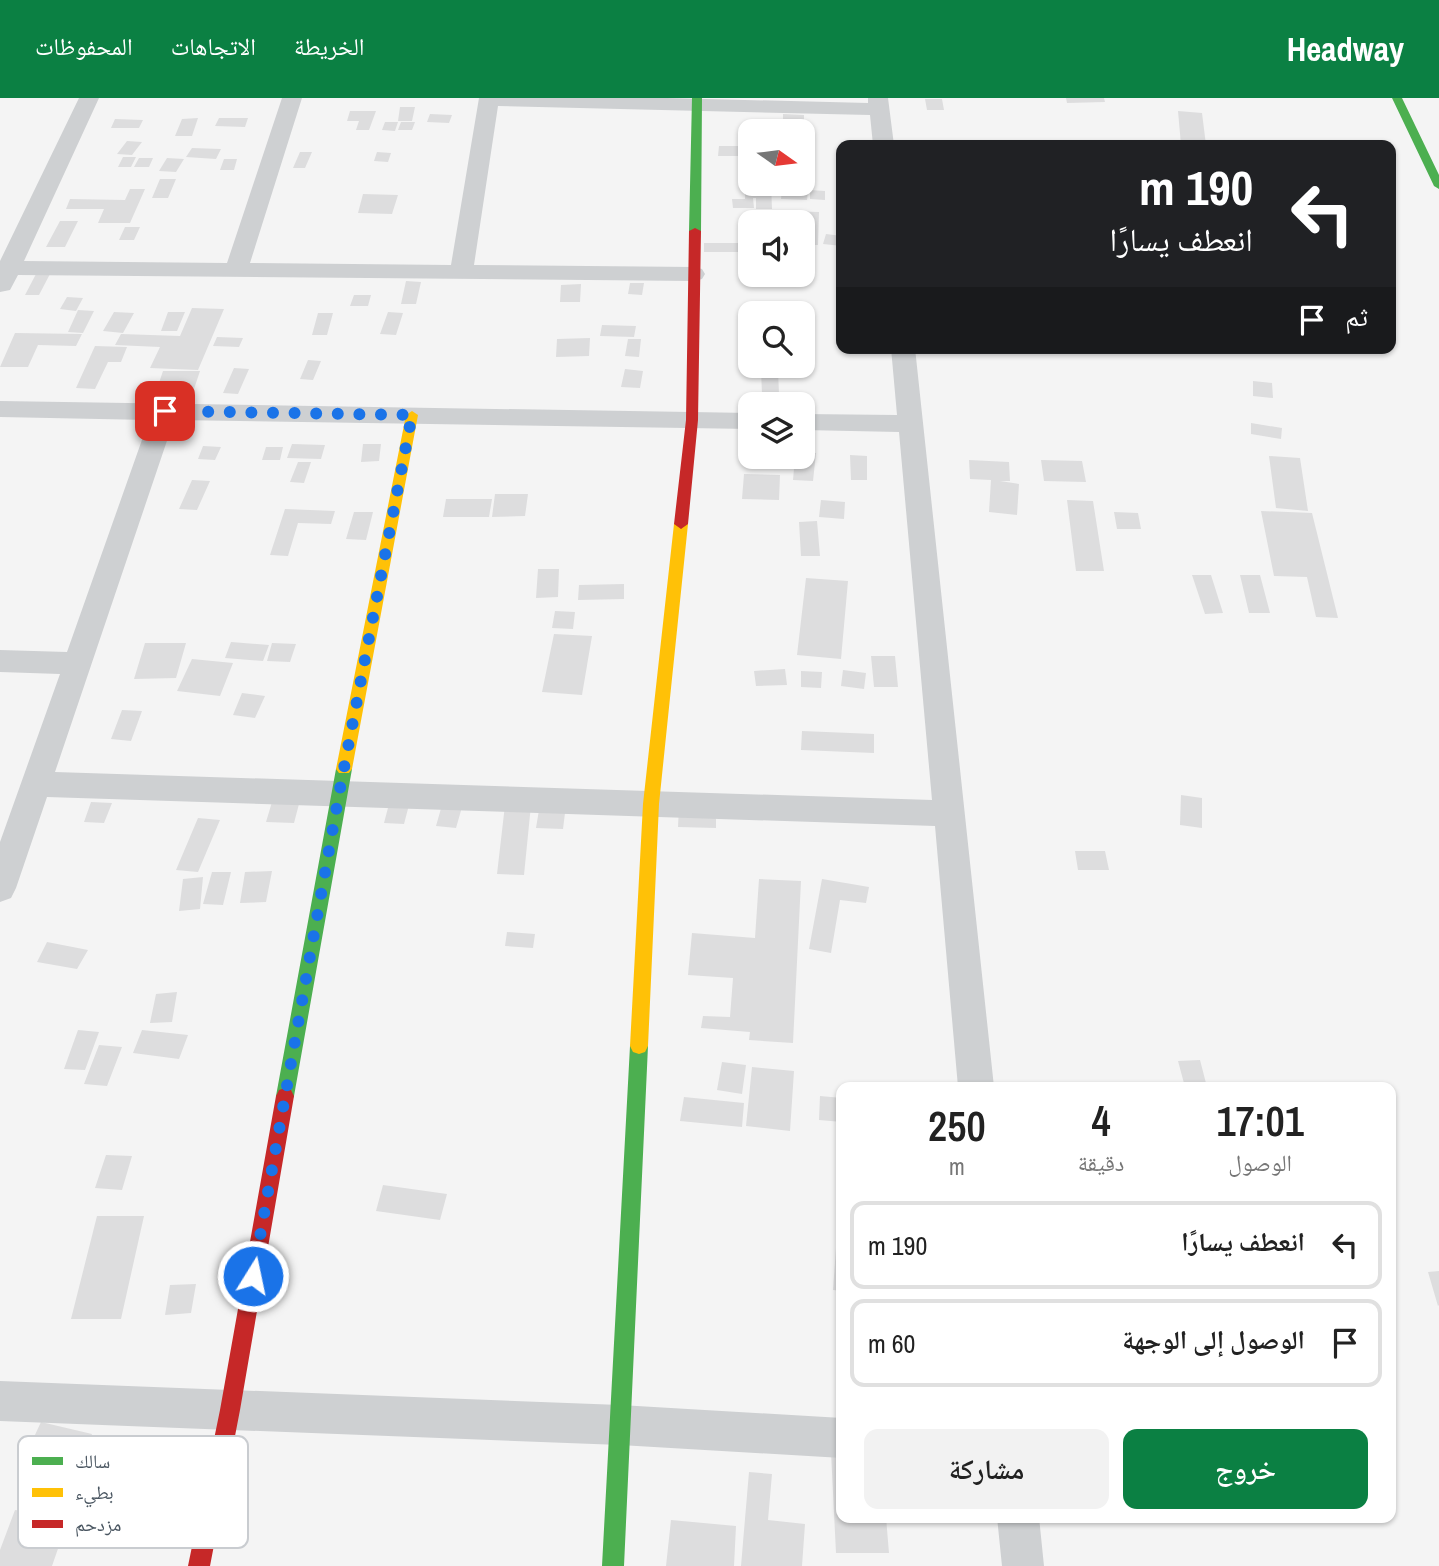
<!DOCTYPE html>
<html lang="ar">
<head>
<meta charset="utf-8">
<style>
  body { margin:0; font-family:"Archivo Narrow","Noto Naskh Arabic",sans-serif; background:#f2f2f2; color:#222; direction:rtl; height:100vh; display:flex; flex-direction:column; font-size:26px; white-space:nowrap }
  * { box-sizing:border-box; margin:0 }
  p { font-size:23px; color:#767676 }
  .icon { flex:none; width:38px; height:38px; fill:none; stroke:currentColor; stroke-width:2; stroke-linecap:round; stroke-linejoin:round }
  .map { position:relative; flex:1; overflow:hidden; direction:ltr }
  .sheet { position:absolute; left:836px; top:984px; width:560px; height:441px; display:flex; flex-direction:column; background:#fff; border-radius:14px; box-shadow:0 2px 5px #0004; direction:rtl }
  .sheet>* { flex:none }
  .banner { position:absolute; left:836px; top:42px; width:560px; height:214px; border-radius:14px; box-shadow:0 2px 5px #0004; direction:rtl; background:#202124; color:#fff; overflow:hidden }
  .needle { width:46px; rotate:104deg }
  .fabs { position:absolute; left:738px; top:21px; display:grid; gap:14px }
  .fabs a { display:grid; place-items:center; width:77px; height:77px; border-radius:14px; background:#fff; box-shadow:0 2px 5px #0004; font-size:35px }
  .pin { position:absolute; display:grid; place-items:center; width:60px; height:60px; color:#fff; margin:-30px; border-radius:14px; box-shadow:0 4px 10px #0006 }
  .me { position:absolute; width:77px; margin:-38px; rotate:10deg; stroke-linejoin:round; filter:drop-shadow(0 0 5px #0008) }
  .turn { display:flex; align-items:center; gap:24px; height:147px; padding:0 28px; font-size:32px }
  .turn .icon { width:91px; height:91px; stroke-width:2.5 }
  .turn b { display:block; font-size:49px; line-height:60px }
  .then { display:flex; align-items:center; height:66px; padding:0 28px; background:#0003; gap:14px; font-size:26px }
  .eta { display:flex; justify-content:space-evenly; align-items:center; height:119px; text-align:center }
  .eta b { font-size:42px; font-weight:600; line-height:49px }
  .cta { display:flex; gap:14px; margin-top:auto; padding:14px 28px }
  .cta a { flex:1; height:80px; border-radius:14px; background:#0b8043; color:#fff; font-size:28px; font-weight:600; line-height:80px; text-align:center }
  .cta a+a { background:#f2f2f2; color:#222 }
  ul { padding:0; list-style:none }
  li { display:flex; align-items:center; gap:21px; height:88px; margin:0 14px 10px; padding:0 14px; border:4px solid #e0e0e0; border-radius:14px }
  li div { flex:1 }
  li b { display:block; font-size:26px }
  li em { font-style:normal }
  header { display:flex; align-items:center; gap:42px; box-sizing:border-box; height:98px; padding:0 35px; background:#0b8043; color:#fff }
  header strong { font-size:33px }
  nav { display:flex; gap:38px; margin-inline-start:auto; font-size:24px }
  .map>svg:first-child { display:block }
  .building { fill:#ddddde }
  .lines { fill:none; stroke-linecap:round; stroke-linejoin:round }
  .street { fill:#ced0d2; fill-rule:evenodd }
  .fast { fill:#4caf50; fill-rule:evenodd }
  .slow { fill:#ffc107; fill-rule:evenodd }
  .jam { fill:#c62828; fill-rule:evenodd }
  .route { stroke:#1a73e8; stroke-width:12; stroke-dasharray:0 21.6 }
  .key { fill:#fff; stroke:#c9ccd0; stroke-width:2 }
  .key-label { font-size:19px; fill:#4a5661 }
</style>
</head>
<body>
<header>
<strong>Headway</strong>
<nav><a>الخريطة</a><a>الاتجاهات</a><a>المحفوظات</a></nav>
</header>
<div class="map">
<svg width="1439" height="1468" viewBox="0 0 1439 1468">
  <rect width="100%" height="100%" fill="#f4f4f4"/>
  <!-- building -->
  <path class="building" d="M1066,0H1104L1105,4L1067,5Z
    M925,1H942L944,12H927Z
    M400,9H415L412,23H398Z
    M350,13H376L369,32H356L359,23H347Z
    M1178,13L1202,15L1206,47H1181Z
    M430,16L452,17L449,25L427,24Z
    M783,16L804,17V33H783Z
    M198,20L192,38H175L182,21Z
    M219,20H248L245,29L215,28Z
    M115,21L143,22L139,30H111Z
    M385,24H398L395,33L382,32Z
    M401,24H415L412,32H398Z
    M127,43L142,44L132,57L117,56Z
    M719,48H747V58H718Z
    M192,50L221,51L216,61L186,59Z
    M300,54H312L305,70H293Z
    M377,54L391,55L388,64L374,63Z
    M123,59H136L131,69H118Z
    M139,60H153L149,69H134Z
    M167,60L184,61L176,74L159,73Z
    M224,61H237L234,72H220Z
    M745,64H751V86H771L772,111H756V100H753L754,110H733L732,101H745Z
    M160,81H176L168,100H152Z
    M130,91H145L130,125H98L104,111H66L70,101L125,102Z
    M782,91L808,93L807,102L781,101Z
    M810,92L825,93V102L810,101Z
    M363,96L398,97L392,116L358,115Z
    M786,113L819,114L818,147H803V124H786Z
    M60,123H78L65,149H46Z
    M125,129H140L134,142H119Z
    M826,136L842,138V148L823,146Z
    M704,145H740V154H704Z
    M36,176H50L39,197H25Z
    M406,183L421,184L416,206H401Z
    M630,185H644L642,197L628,196Z
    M581,186L580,204H560L561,187Z
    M354,197H371L368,208H350Z
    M67,199L83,200L76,213L60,211Z
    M192,210L224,211L198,272L150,270L160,249L115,247L121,236L180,238Z
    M78,212L94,213L83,235L68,234Z
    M114,214L134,215L123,235L103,233Z
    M168,214H185L177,233H161Z
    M388,214L403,215L396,237L380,236Z
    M318,215H333L327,237H312Z
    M602,227L636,228L634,239L600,238Z
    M15,235L82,236L76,248L38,247L28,269H0Z
    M217,239L243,240L239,249L213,248Z
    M590,240L589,258L556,259L557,241Z
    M628,241H641L639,259L625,258Z
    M95,248L127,249L121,264H108L95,291L76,290Z
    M308,262L321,263L313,282L300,281Z
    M234,270L249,271L238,296L223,295Z
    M625,271L643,273L640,290L621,289Z
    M761,272H778L779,296H762Z
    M163,273H200L193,294H156Z
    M1253,283L1272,285L1273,300L1253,298Z
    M1251,325L1282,330L1281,341L1251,336Z
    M292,346L325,347L321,361L287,360Z
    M363,346H381L379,363L361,364Z
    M203,348L221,349L215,362L198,361Z
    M266,349H283L280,362H262Z
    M803,354L816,355L813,383L793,382L795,359H803Z
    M850,357L867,358V382H851Z
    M1269,358L1300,360L1308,413L1276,410Z
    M969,362L1009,364L1010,383H1000L1019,386L1017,417L989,414L991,382L970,381Z
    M1041,362L1082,363L1086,384L1044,383Z
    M298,364H311L304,385L290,384Z
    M744,376L780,377L779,402L742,401Z
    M192,382L210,383L197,412L179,411Z
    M495,396H528L525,418L492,419Z
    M446,401H492L489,419H443Z
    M821,402L845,404L844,421L819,419Z
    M1067,402L1093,403L1104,473H1076Z
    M285,411L335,413L331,426L298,425L288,458L270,457Z
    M1261,413L1312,415L1338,520L1316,519L1307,479L1274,478Z
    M354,414H373L366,442L346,441Z
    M1114,414L1138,415L1141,431H1117Z
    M817,423L820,458H801L799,424Z
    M538,471H559L558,499L536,500Z
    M1192,477H1211L1223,515L1205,516Z
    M1240,477H1260L1270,515H1249Z
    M806,480L848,483L841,561L797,557Z
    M624,486V501L578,502L579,487Z
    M555,513L575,514L573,531L552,530Z
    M554,536L592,538L582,597L542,594Z
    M231,544L269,547L263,563L225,560Z
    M145,545H186L176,580L134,581Z
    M272,545L296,546L290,564L267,563Z
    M871,558H895L898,589H874Z
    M192,561L233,565L220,598L177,593Z
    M785,571L787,587L756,588L754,573Z
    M843,572L866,575L864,591L841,588Z
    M801,573L822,574L821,590L801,589Z
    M242,595L265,598L255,620L233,617Z
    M122,612L142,613L131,643L111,641Z
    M802,633L874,636V655L801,652Z
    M1181,697L1202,700V730L1180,727Z
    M91,704L112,705L104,725L84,724Z
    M272,704L299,706L294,725L266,724Z
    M389,706L409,707L404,726L384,725Z
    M540,706L566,707L563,731L536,730Z
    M442,707L462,709L456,730L436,728Z
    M505,707H531L524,777L497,776Z
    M679,708L716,709V730L678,729Z
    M198,720L220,722L198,774L176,772Z
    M1075,753H1105L1109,772H1078Z
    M272,773L266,804L240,805L245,774Z
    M212,774H231L223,807L203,806Z
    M203,779L200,811L179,813L183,781Z
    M759,781L801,783L793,945L749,942L750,934L701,930L703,918L730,919L733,880L688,877L692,835L755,840Z
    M822,781L869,789L866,805L840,802L831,855L809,851Z
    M507,834L535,836L533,850L505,848Z
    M47,844L88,852L77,871L37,864Z
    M177,894L172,924L150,925L156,896Z
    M78,932L99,934L85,972L64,971Z
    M142,932L188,937L179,961L133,955Z
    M99,947L122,949L107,988L84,986Z
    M1200,962L1207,989H1185L1178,963Z
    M722,964L746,967L742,996L717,992Z
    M752,969L794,973L790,1033L746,1028Z
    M820,998L842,1000V1024L819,1022Z
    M684,999L744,1005L742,1029L680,1023Z
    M106,1057L132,1058L122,1092L95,1090Z
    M383,1087L447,1096L440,1122L376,1113Z
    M97,1118H144L121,1221H71Z
    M837,1136H842V1193L833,1192Z
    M1439,1173V1207L1438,1208L1428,1174Z
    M196,1186L191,1215L165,1217L170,1187Z
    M41,1324L92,1336L80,1367L27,1354Z
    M830,1334H842V1419H886L889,1455H836Z
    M55,1369L85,1373L52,1468H0V1452L15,1412L38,1415Z
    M749,1374L772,1376L768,1422L805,1426L802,1468H741Z
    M671,1422L736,1428L734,1468H666Z"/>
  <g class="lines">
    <!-- street -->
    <path class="street" d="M79,0H99L24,163L227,165L282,0H302L250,165L451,167L479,0H667L868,5V0H888L894,47H873L870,17L498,8L474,167L694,169L702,171L705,176L702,181L694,183L18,177L10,192L0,194V163Z
      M891,250H915L994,989H958L935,728L47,699L16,790L11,800L0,804V744L60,576L0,574V552L67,554L149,322L0,319V303L751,315V331L174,322L55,674L932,702L899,334L803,332V316L897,317Z
      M0,1283L620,1307L842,1320V1360L620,1347L0,1323Z
      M997,1419H1039L1044,1468H1002Z"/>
    <!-- fast -->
    <path class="fast" d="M692,0H702L701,133L695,136L689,133Z
      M1392,0H1402L1439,77V91L1434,88Z
      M344,665L349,667L352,671L294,998L291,1004L285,1006L279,1004L276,998L336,671L339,667Z
      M639,940L645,942L648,948L624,1468H602L630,948L633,942Z"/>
    <!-- slow -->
    <path class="slow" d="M412,313L418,317L352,671L349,675H339L336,671L406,317Z
      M681,421L688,426L659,706L648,948L645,954L639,956L633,954L630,948L643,706L674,426Z"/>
    <!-- jam -->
    <path class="jam" d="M695,130L701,133L698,322L688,426L681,431L674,426L686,322L689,133Z
      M285,990L291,992L294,998L240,1312L210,1468H188L220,1312L276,998L279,992Z"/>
  </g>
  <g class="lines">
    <!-- route -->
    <path class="route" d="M165,313L412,317L339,696L253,1178"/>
  </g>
  <!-- legend -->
  <rect x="18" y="1338" width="230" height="112" rx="10" class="key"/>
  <rect x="32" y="1359" width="31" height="8" fill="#4caf50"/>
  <rect x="32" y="1390" width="31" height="9" fill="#ffc107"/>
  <rect x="32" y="1422" width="31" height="8" fill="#c62828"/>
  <g class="key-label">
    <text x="75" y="1370">سالك</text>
    <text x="75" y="1401">بطيء</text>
    <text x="75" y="1433">مزدحم</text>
  </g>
</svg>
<div class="fabs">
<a><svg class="needle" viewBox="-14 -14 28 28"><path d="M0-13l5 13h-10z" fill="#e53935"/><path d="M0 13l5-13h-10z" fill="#767676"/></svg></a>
<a><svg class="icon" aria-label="sound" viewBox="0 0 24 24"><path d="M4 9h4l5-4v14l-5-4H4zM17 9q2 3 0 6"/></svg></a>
<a><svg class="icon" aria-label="search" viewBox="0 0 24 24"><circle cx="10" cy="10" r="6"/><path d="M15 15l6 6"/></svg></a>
<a><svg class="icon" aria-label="layers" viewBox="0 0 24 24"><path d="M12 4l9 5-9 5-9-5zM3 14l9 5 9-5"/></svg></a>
</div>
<div class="pin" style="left:165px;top:313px;background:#d93025"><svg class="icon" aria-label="arrive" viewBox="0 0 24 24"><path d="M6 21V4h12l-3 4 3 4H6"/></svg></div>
<svg class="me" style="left:253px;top:1178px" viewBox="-20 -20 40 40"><circle r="17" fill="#1a73e8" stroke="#fff" stroke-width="3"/><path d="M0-11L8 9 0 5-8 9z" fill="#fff"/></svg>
<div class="banner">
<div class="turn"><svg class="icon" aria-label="left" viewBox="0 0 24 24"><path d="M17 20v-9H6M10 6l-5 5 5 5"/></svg><div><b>190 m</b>انعطف يسارًا</div></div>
<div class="then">ثم<svg class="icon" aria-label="arrive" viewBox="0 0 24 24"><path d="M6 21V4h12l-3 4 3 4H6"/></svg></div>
</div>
<section class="sheet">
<div class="eta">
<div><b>17:01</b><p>الوصول</p></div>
<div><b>4</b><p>دقيقة</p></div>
<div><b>250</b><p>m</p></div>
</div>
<ul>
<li><svg class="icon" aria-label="left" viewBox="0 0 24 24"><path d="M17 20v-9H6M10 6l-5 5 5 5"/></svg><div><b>انعطف يسارًا</b></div><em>190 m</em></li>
<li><svg class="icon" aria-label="arrive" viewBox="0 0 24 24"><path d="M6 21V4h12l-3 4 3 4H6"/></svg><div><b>الوصول إلى الوجهة</b></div><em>60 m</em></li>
</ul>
<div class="cta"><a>خروج</a><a>مشاركة</a></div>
</section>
</div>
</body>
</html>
